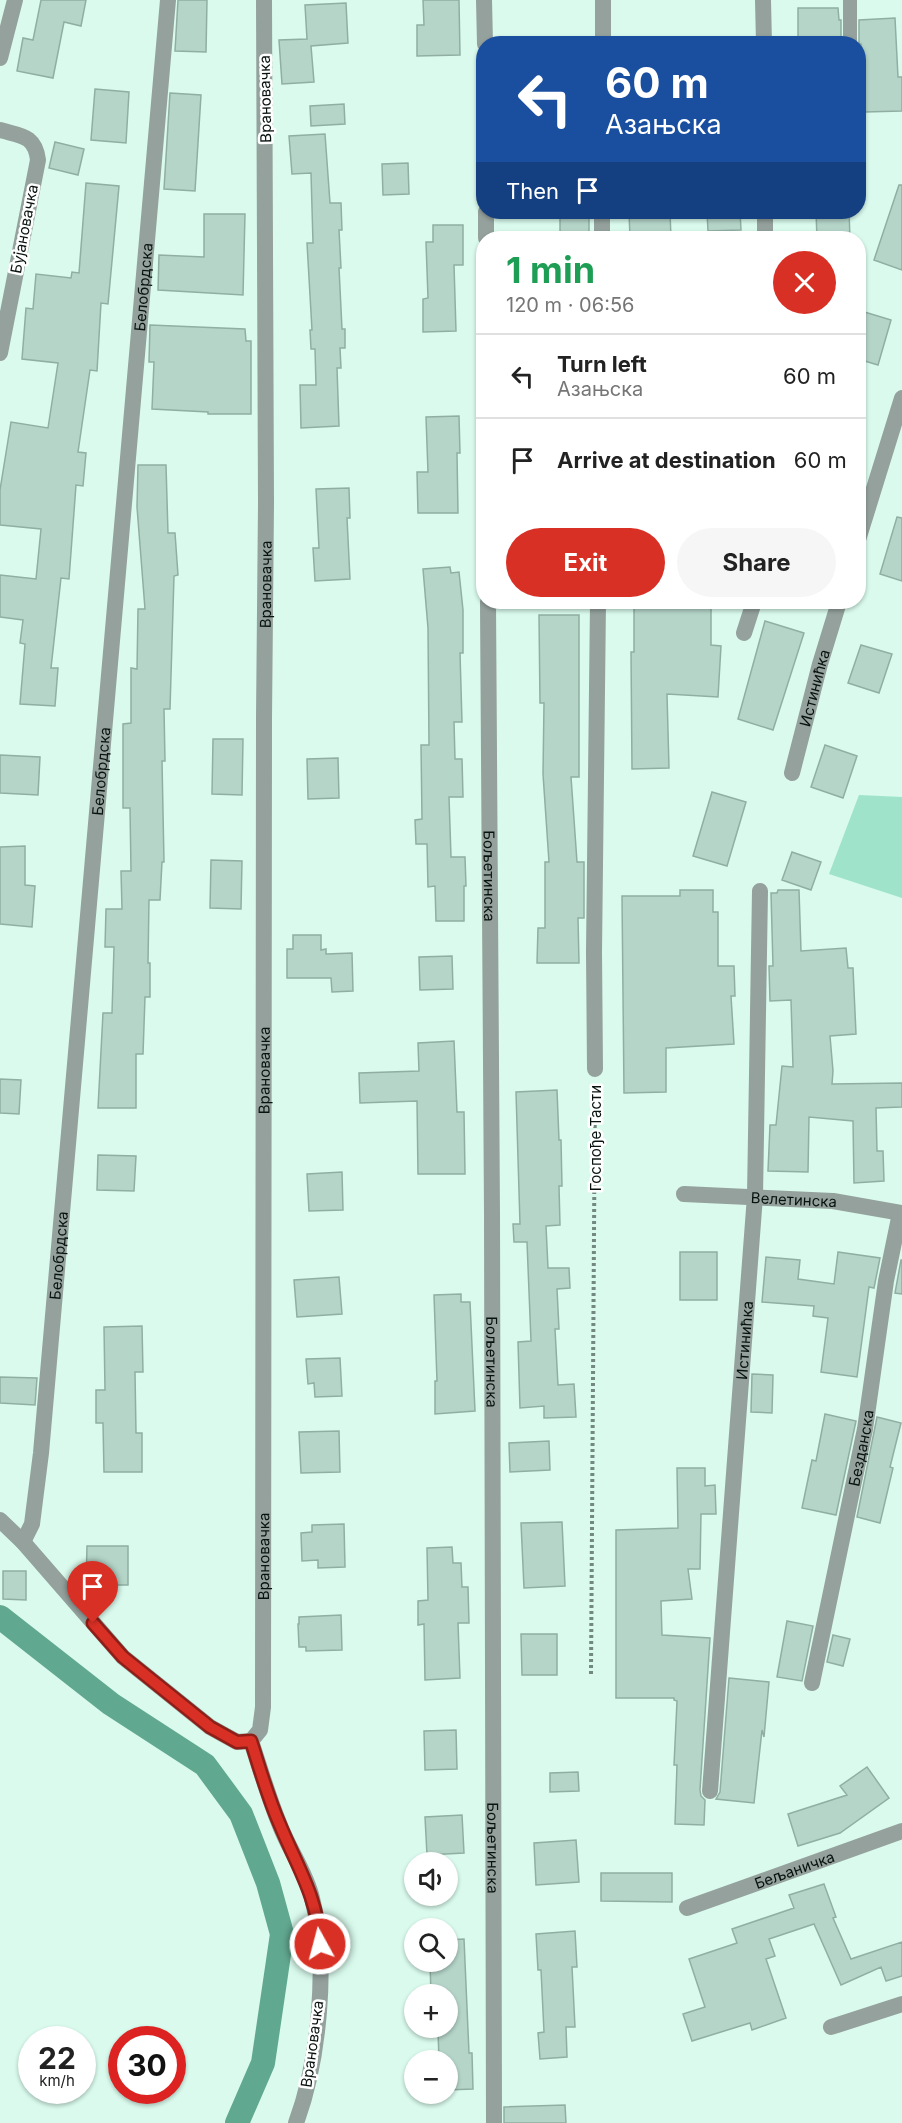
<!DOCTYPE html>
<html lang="en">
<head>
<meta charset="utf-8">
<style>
  body { margin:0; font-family:Inter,sans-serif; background:#f6f6f6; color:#222; height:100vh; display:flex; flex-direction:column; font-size:22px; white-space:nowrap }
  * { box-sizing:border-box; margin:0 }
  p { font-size:20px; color:#767676 }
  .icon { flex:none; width:33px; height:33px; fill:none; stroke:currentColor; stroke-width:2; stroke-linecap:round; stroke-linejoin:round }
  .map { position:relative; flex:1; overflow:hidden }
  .side { position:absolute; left:476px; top:231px; width:390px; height:378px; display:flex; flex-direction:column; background:#fff; border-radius:24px; box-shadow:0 2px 4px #0004 }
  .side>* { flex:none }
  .top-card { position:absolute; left:476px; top:36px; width:390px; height:183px; border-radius:24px; box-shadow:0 2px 4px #0004; background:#1a4fa0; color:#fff; overflow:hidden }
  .buttons { position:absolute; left:404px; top:1852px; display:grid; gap:12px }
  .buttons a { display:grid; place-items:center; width:54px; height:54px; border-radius:50%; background:#fff; box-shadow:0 2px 4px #0004; font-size:30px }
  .speed { position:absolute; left:18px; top:2026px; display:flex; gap:12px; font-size:30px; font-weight:700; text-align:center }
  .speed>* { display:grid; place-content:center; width:78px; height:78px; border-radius:50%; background:#fff; box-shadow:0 2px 4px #0004; line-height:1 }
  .speed small { font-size:15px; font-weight:400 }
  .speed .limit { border:9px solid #d22; background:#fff; color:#111 }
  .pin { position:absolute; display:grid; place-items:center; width:51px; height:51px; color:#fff; margin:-62px -26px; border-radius:50% 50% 50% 0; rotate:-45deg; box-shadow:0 0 6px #0007 }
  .pin .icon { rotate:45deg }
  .me { position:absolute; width:66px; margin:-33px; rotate:353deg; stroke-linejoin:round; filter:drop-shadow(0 0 4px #0008) }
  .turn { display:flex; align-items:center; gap:21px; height:126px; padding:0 30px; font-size:27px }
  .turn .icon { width:78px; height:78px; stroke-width:2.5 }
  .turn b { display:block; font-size:42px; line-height:51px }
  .then { display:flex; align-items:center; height:57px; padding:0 30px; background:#0003; gap:12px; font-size:22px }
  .round { display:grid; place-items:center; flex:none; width:63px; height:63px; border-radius:32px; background:#f6f6f6 }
  .headline { display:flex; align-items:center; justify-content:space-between; height:102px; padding:0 30px }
  h1 { font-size:36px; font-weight:700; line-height:45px; color:#1e9e55 }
  .button { display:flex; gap:12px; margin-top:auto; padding:12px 30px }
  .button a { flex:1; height:69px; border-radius:36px; background:#d93025; color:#fff; font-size:24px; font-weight:700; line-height:69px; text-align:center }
  .button a+a { background:#f6f6f6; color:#222 }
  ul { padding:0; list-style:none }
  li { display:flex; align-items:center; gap:18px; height:84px; padding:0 30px; border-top:2px solid #e0e0e0 }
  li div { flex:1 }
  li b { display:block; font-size:22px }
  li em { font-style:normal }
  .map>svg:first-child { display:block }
  .green { fill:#9fe4ca }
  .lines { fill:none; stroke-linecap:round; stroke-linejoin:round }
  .canal { stroke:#61a890; stroke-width:24 }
  .building { fill:#b5d5c9; stroke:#90afa2; stroke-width:1.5 }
  .path { stroke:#728880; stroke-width:4; stroke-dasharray:3 3; stroke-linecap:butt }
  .service { stroke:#94a19c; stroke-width:14 }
  .minor { stroke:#94a19c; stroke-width:16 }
  .route-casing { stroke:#8d1f18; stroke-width:15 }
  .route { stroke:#d93025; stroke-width:10 }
  .labels { text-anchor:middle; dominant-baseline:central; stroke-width:5; stroke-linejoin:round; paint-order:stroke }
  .street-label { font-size:15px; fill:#08130f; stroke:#fefefe }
</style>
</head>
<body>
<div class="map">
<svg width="902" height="2123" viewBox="0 0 902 2123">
  <rect width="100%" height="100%" fill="#d9faed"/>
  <!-- green -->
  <path class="green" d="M859,795L902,797V898L829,874Z"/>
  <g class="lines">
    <!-- canal -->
    <path class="canal" d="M0,1617L111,1704L205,1765L241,1814L268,1883L282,1934L263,2063L237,2123"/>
  </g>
  <!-- building -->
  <path class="building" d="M41,0H86L81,26L64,22L53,78L17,71L23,38L33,40Z
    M178,0H207L206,52L175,51Z
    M423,0H459L460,55L417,56V25H424Z
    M346,3L348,43L311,46L314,82L282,84L279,40L307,39L305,5Z
    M798,8H838L839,20H841V44H798Z
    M895,18L898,77H902V111L865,112L864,65H862L861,44H859V20Z
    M95,89L129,92L126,143L91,140Z
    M170,93L201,95L195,191L164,189Z
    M344,104L345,124L311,126L310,106Z
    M325,134L330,203H341L342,230H339L341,268H339L342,329H345V348H340L341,368H337L339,426L301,428L300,385H316L315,349H311L310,330H312L307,243H313L311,173L292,174L289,136Z
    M55,142L84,149L78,175L49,168Z
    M408,163L409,194L383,195L382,164Z
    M86,183L119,186L108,304L101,303L97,371L90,370L78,452L86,453L83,486L76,485L69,579L61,578L51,668H58L55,706L20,704L25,644L20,643L23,620L0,617V575L36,579L41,529L0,525V490L11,422L48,428L58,363L22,359L26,308L33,309L36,274L71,278L72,272L79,273Z
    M899,185H902V270L874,260Z
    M560,212H589V238H560Z
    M629,212H670L671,238H630Z
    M707,212H740L741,230L708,231Z
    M816,212H849L850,238H817Z
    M204,214H245L243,295L158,290L159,255L204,257Z
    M433,225H463V265H454L456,331L423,332V299L428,298L426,242H433Z
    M858,310L891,320L878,365L858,359Z
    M150,325L245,329L246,341H251V414H208V412L152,409L154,362H149Z
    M459,416L460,453H457L458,513H418L417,472H428L426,417Z
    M138,465H166L168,533H175L178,575L174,576L170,709H164L165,761H162L164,862H162L160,900H149L148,963H150V997H145L143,1054H136V1108H98L103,1013H112L114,947H105L106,909H122L121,871H131L130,808H123V724L131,723V668L137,669L138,609H145L137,507Z
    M349,488L350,518H347L350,579L315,581L313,548H319L316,489Z
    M897,517L902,518V581L880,574Z
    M450,567L451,573L459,572L463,610V653H460L462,722H454L455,759H462L463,797H449L451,857H465L466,886H464V921H436L435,886L428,887L427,844H416L415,820L422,819L421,745H429L428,628L423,569Z
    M678,602H711V645L721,646L718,697L667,694L669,768L632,769L631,652H634V605H678Z
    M539,615H579V777H571L577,862H584V918H578L579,963H537L538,928H545V862H549L543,774L544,703H540Z
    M765,621L804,633L773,730L738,719Z
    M861,645L892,654L879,693L848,683Z
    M213,739H243L242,795L212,794Z
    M825,745L857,756L843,798L811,787Z
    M0,755L40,757L38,795L0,793Z
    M338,758L339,798L308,799L307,759Z
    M712,792L746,802L727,866L693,856Z
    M25,846V885L35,886L32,927L0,924V847Z
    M792,852L821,862L811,890L782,880Z
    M211,860L242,861L241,909L210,908Z
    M680,890H713V912H718V966H734L735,996H731L734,1044L666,1048V1092L624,1093L622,896H680Z
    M778,890H799L801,951L846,948L848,968H853L856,1034L830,1036L833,1071L832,1084L902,1083V1107L876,1108L877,1151H883L884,1181L854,1183L853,1121L809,1117L808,1172L768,1171L770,1125H776L782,1066L793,1067L791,1000L770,1001L769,966H773L771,893H777Z
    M293,935H321V950L326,949V954L352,953L353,991L332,992L331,978H287V949H293Z
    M452,956L453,989L420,990L419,957Z
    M454,1041L457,1112H464L465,1174H418L417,1101L360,1103L359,1073L419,1071L418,1043Z
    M0,1079L21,1080L19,1114L0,1113Z
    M557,1090L559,1140H561L562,1186H559L560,1225L546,1226L548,1268H569L570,1288L557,1289L559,1329H555L558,1385L574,1384L576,1417L544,1418V1406L520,1408L518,1342L531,1341L527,1242H514L513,1224H520L516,1092Z
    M98,1155L136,1156L134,1191L97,1190Z
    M342,1172L343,1210L309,1211L307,1174Z
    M680,1252H717V1300H680Z
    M838,1252L880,1258L874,1288L869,1287L857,1377L821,1372L828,1318L813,1316L814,1306L762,1302L766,1257L800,1260L798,1279L834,1284Z
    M901,1260H902V1294L895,1293Z
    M339,1277L342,1314L297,1317L294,1280Z
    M461,1294V1302H470L475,1411L435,1414V1381H437L434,1295Z
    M142,1326L143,1372H135L136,1433H142V1472H104L103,1423H96V1390H105L104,1327Z
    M340,1358L342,1396L315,1397L314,1383L308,1384L306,1359Z
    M752,1374L773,1375L772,1413L751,1412Z
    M0,1377L37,1378L35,1405L0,1403Z
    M825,1414L856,1421L836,1515L802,1508L812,1460L816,1461Z
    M877,1417L901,1423L890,1467L893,1468L880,1523L857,1517Z
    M339,1431L340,1472L301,1473L299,1432Z
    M549,1441L550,1470L510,1472L509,1443Z
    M677,1468H705V1486L715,1485L716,1514H701L700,1569H688L692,1599L661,1601L662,1635L710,1638L700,1790L701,1796L705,1800L704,1825L675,1824L677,1765H674L677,1701L674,1700V1698H616V1530L678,1528Z
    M562,1522L565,1586L524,1588L521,1523Z
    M344,1524L345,1567L318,1568V1560L302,1561L301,1533L312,1532V1525Z
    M87,1546H128V1585H86Z
    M452,1547L453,1563H461L462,1587H468L469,1623H458L460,1678L425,1680L424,1624L418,1625V1601L428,1600L427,1548Z
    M3,1571H26V1600L3,1599Z
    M341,1615L342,1650L306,1651V1647H299L298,1624H299V1617Z
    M787,1621L813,1626L802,1681L777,1677Z
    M521,1634H557V1675H522Z
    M833,1635L850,1639L843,1666L827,1662Z
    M729,1678L769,1682L764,1737L762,1730L754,1803L716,1799L720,1792Z
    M456,1730L457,1769L425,1770L424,1731Z
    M867,1767L889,1798L840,1833L798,1846L788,1814L847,1795L840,1786Z
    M578,1772L579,1791L550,1792V1773Z
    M462,1815L464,1853L427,1855L425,1817Z
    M576,1840L579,1882L536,1885L534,1843Z
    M601,1873H672V1902L601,1901Z
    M824,1884L836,1917L833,1918L851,1959L902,1942V1976L886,1981L881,1967L841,1985L814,1924L769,1939L775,1956L766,1959L786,2018L752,2030L750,2023L692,2041L683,2014L705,2007L689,1959L737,1943L732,1929L794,1908L789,1895Z
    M575,1931L577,1967H572L575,2027H566L567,2057L540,2059L538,2033L544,2032L541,1970H538L536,1934Z
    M464,1939L469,2053H472L473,2089L447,2090V2061H439L438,2030L447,2029V1995H431L430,1962H447V1940Z
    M565,2105L566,2123H504V2107Z"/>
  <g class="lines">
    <!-- path -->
    <path class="path" d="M591,1674L595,1087"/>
    <!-- service -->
    <path class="service" d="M850,0V44"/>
    <!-- minor -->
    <g class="minor">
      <path d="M484,0L485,44"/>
      <path d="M603,0V44"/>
      <path d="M763,0L764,44"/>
      <path d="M0,58L15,0"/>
      <path d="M0,130C21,136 35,135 38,160L0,353"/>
      <path d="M486,212V238"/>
      <path d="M765,212V238"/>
      <path d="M602,238V212"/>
      <path d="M858,540L902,398"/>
      <path id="s1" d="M488,602L492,1214L494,2123"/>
      <path d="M744,633L754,602"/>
      <path id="s2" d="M792,773L820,664L839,602"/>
      <path d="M595,1069L594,952L598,602"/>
      <path id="s3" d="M684,1194L833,1201L902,1213"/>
      <path d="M0,1520L23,1542L123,1657L210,1727L237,1742L251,1741"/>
      <path id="s4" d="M23,1542L32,1524L41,1453L168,0"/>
      <path id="s5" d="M812,1683L865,1429L886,1281L900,1213"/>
      <path id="s6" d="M251,1741L260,1730L263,1707L264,718L266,503L264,0"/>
      <path d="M251,1741C260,1768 268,1796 279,1823C288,1848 306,1872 312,1898C329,1962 319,2061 296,2123"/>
      <path id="s7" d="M710,1791L755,1196L760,891"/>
      <path id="s8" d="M687,1908L902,1831"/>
      <path d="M831,2027L902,2004"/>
    </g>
  </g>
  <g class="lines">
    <defs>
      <path id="route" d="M93,1623L123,1657L210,1727L237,1742L251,1741C260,1769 268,1798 280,1825C297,1866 318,1898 320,1944"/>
    </defs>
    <!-- route casing -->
    <use href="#route" class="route-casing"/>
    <!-- route -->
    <use href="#route" class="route"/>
  </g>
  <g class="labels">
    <!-- street labels -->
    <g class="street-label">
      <text transform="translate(265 99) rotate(-91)">Врановачка</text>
      <text transform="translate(24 229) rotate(-79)">Бујановачка</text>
      <text stroke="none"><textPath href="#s4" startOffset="1262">Белобрдска</textPath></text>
      <text stroke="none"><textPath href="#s6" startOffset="1160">Врановачка</textPath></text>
      <text stroke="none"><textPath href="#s2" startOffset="88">Истинићка</textPath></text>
      <text stroke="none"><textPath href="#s4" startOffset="776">Белобрдска</textPath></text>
      <text stroke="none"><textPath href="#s1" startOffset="274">Бољетинска</textPath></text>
      <text stroke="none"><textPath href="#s6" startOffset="674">Врановачка</textPath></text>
      <text transform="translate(595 1138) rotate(-90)">Госпође Тасти</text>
      <text stroke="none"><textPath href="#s3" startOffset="110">Велетинска</textPath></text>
      <text stroke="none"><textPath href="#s4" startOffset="290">Белобрдска</textPath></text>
      <text stroke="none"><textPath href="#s7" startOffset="452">Истинићка</textPath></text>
      <text stroke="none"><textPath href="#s1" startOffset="760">Бољетинска</textPath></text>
      <text stroke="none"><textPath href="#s5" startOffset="240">Безданска</textPath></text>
      <text stroke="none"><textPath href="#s6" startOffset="188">Врановачка</textPath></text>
      <text stroke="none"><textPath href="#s1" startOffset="1246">Бољетинска</textPath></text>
      <text stroke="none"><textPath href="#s8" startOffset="114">Бељаничка</textPath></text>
      <text transform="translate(312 2044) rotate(-82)">Врановачка</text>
    </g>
  </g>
</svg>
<div class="buttons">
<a><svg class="icon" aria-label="sound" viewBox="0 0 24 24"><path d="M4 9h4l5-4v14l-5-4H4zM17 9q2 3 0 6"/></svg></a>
<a><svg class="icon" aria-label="search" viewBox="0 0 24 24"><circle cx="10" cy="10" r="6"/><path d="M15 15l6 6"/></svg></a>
<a>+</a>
<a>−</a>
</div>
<div class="speed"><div>22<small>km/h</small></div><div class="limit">30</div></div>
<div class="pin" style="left:93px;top:1623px;background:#d93025"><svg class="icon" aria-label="arrive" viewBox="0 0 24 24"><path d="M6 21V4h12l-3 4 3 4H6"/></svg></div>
<svg class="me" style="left:320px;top:1944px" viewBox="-20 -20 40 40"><circle r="17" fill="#d93025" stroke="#fff" stroke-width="3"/><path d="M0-11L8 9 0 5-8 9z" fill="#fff"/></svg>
<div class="top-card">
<div class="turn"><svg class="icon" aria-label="left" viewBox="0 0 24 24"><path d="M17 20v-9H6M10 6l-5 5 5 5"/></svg><div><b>60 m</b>Азањска</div></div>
<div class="then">Then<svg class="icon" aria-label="arrive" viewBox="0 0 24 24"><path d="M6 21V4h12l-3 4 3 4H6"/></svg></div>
</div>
<section class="side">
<div class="headline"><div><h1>1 min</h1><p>120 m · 06:56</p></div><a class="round" style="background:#d93025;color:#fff"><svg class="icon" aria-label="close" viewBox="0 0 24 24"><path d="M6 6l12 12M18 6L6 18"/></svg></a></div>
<ul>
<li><svg class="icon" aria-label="left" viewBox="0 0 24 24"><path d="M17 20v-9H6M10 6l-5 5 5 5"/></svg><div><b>Turn left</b><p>Азањска</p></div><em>60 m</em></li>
<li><svg class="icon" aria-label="arrive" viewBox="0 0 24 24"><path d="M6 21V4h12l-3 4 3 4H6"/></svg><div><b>Arrive at destination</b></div><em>60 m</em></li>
</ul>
<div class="button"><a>Exit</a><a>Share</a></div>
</section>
</div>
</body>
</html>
